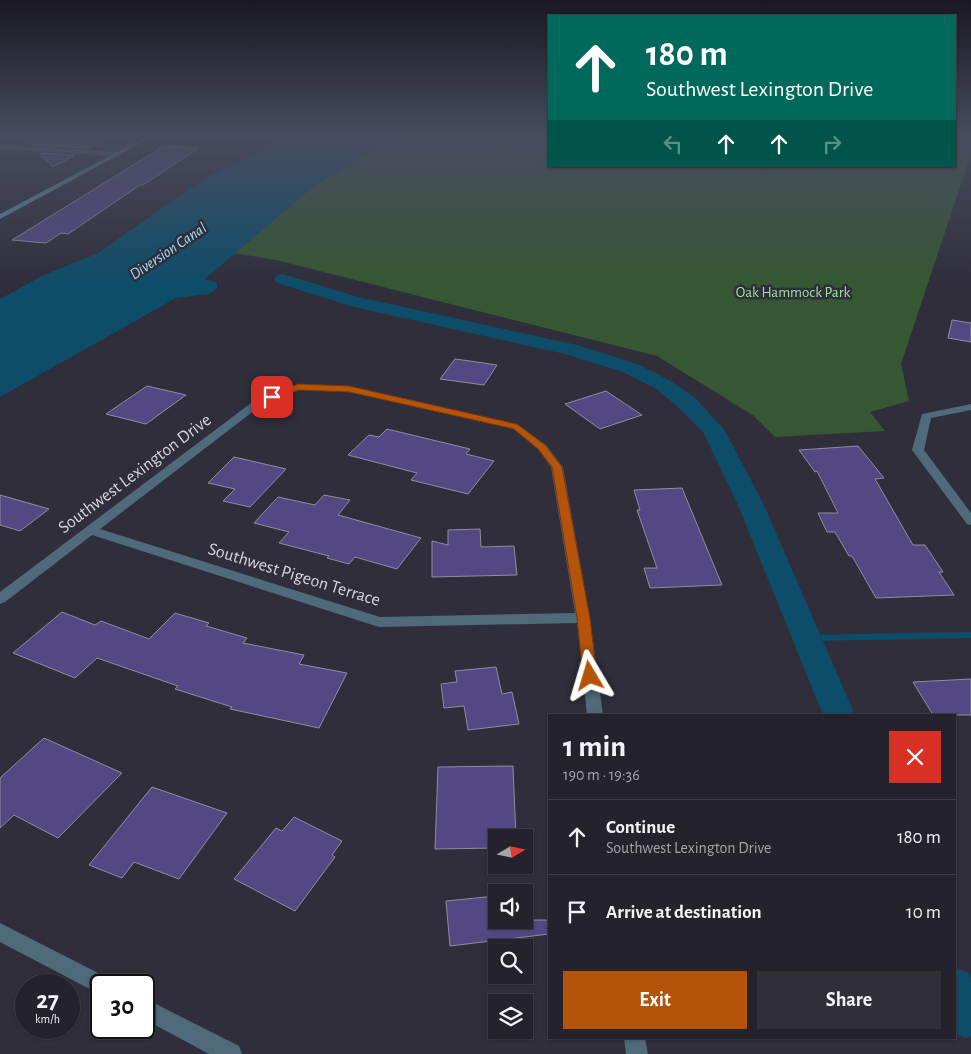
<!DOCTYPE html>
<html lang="en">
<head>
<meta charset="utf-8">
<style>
  body { margin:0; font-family:"Alegreya Sans",sans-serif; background:#302f38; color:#f1f3f6; height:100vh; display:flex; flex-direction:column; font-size:19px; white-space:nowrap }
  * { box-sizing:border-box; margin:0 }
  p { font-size:16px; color:#a3a4a9 }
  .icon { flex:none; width:28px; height:28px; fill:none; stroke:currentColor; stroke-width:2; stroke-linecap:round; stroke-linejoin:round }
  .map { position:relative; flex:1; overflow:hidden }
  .sheet { position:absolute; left:548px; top:714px; width:408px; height:325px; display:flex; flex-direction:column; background:#24222c; border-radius:0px; box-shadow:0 1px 4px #0004,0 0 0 1px #413f48 }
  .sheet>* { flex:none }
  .banner { position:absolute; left:548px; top:15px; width:408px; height:152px; border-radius:0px; box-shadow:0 1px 4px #0004,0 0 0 1px #413f48; background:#00695c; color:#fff; overflow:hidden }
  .needle { width:32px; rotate:80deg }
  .fabs { position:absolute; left:488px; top:829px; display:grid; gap:10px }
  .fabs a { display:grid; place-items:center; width:45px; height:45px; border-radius:0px; background:#24222c; box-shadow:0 1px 4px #0004,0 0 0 1px #413f48; font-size:25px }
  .speed { position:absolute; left:15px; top:974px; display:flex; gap:10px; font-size:25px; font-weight:700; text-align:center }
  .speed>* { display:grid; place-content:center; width:65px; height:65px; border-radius:50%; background:#24222c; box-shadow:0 1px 4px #0004,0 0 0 1px #413f48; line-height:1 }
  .speed small { font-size:12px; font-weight:400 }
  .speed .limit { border:2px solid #111; border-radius:8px; background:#fff; color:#111 }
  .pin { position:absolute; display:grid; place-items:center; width:42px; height:42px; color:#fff; margin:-21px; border-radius:10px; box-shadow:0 2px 8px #0006 }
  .me { position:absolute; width:55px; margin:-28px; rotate:353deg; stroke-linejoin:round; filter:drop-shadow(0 0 4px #0008) }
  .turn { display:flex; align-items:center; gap:18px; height:105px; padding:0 15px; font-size:22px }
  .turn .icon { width:65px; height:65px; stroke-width:2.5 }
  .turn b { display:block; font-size:35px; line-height:42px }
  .lanes { display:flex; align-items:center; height:48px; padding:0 15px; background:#0003; justify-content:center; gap:25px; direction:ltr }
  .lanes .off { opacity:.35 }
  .round { display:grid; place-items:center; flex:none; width:52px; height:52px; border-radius:0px; background:#302f38 }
  .overview { display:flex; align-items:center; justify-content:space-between; height:85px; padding:0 15px }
  h1 { font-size:30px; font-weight:700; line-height:38px }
  .button { display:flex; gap:10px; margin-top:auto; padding:10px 15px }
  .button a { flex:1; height:58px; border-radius:0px; background:#b45309; color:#fff; font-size:20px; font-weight:700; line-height:58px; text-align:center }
  .button a+a { background:#302f38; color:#f1f3f6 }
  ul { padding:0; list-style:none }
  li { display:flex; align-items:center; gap:15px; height:75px; padding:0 15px; border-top:1px solid #413f48 }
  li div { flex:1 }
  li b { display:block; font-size:19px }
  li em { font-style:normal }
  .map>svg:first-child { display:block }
  .green { fill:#355733 }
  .water { fill:#0e4d69 }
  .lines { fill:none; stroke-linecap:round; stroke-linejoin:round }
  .stream { fill:#0e4d69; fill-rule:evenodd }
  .canal { fill:#0e4d69; fill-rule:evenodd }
  .building { fill:#534883; stroke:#8f8d9d }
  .street { fill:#4e6a7b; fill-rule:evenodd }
  .secondary { fill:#5c89a4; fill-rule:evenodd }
  .route { fill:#b45309; stroke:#753606 }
  .labels { text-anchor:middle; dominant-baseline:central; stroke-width:5; stroke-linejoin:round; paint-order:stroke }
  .far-park-label { font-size:15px; fill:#9de49a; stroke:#302e3b }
  .far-water-label { font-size:16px; font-style:italic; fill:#a2ddfd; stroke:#302e3b }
  .street-label { font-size:18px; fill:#d5d4dc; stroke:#302e3b }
</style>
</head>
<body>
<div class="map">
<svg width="971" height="1054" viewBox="0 0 971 1054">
  <rect width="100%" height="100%" fill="#302e3b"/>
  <!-- green -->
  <path class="green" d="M409,136H549V166H954V136H971V154L901,364L909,401L870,412L885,431L775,437L754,416L657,356L276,260L234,253L315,185L369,153Z"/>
  <!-- water -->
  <path class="water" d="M296,136H409L369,153L315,185L205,279L217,283V288L209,294L176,298L0,397V299L44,275L98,253L208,176Z"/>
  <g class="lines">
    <!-- stream -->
    <path class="stream" d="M971,632V638L807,641L804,640L803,638L804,636L807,635Z"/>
    <!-- canal -->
    <path class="canal" d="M283,274L358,297L577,345L637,364L669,380L693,396L724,429L764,505L855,715H823L738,505L703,432L677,406L655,388L623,372L565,354L354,307L277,283L274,279L277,275Z
      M954,967L969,973L971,978V1036L966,1038L954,1033Z"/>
  </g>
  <!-- building -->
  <path class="building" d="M21,136H112L88,148L31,145Z
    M164,146L199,148L143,185H140L68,234L61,233L46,243L12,240Z
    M39,153L75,155L53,167Z
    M952,320L971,323V342L948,338Z
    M455,359L470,361L497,365L484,385L440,379Z
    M147,386L186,395L146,424L106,414Z
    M606,391L642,415L600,429L565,404Z
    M387,429L470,449L466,454L494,461L468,494L411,480L417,473L348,455L369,435L379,437Z
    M858,446L884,478L875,479L913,545H925L943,572H939L954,595L876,598L852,556H849L835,532H827L818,513H838L817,471L815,472L799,450Z
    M234,457L286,469L250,507L223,501L235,489L208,483Z
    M682,488L722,585L650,588L644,568H657L637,510H640L634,490Z
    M0,495L49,509L20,531L0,525Z
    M324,495L350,500L338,515L421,538L397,569L355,557L349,564L327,558L329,556L279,543L289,532L254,523L278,497L315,505Z
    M480,529L481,547L514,546L517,575L432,577V541L448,545V530Z
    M62,612L95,625L101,621L149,639L175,613L209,623L206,626L247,638L243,643L304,655L299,664L347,673L319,728L230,709L232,707L175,689L178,686L97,658L75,678L13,653Z
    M496,667L502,694L512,692L519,724L468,730L464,706L444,708L441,684L457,682L455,671Z
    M971,679V715H933L913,682Z
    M44,738L122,773L58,838L14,815L0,828V778Z
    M513,766L516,838H496V848L435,849L438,767Z
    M152,787L227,813L179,879L134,862L122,878L89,865Z
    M294,817L342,841L332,855L335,857L295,911L234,879L276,828L282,831Z
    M496,896V920H549V934L450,946L446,901Z"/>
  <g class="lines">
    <!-- street -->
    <path class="street" d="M0,145L117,152L120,154L117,156L0,149Z
      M298,384L349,386L517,424L546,445L563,467L590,618L603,715H587L577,623L379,627L92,535L5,602L0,604V592L255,400ZM299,390L349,392L513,429L538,449L551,467L575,613L380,617L100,529L263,404Z
      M971,404V410L931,418L924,450L971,513V525L967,524L912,450L922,414Z
      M0,923L108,978L111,985H101V995L0,942Z
      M144,998L239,1046L242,1054H209L144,1019Z
      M624,1038H645L648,1054H626Z"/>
    <!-- secondary -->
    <path class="secondary" d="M147,136H154L0,219V214Z"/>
  </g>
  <!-- sky -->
  <linearGradient id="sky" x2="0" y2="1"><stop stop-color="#1a1920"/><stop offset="0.48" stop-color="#484c60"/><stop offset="1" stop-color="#484c60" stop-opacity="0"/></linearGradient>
  <rect width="971" height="284" fill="url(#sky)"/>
  <!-- route -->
  <path class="route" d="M298,384L349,386L517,424L545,445L562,467L590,618L597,676L595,680L590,681L583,676L577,618L552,467L538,449L514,429L349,392L299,390L272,400L267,397Z"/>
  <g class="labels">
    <!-- far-park labels -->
    <g class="far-park-label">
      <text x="793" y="292">Oak Hammock Park</text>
    </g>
    <!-- far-water labels -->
    <g class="far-water-label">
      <text transform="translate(168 251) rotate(-34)">Diversion Canal</text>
    </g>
    <!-- street labels -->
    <g class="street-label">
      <text transform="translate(135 474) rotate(-37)">Southwest Lexington Drive</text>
      <text transform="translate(294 575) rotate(17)">Southwest Pigeon Terrace</text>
    </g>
  </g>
</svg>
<div class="fabs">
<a><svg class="needle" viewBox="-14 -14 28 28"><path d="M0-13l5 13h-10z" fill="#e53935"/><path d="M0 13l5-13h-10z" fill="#a3a4a9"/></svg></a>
<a><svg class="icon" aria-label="sound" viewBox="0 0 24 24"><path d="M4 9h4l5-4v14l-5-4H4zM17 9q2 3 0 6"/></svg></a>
<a><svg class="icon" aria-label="search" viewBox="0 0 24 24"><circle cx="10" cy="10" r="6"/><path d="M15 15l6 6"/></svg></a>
<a><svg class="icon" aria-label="layers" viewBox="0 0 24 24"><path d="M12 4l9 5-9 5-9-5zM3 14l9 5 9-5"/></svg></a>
</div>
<div class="speed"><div>27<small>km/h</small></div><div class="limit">30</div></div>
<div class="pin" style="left:272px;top:397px;background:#d93025"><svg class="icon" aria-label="arrive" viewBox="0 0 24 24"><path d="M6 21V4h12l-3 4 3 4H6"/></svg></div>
<svg class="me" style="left:590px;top:676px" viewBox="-20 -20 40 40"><path d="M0-17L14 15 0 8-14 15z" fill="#b45309" stroke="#fff" stroke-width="4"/></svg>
<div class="banner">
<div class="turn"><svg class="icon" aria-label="ahead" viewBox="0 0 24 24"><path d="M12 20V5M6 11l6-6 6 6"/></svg><div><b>180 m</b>Southwest Lexington Drive</div></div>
<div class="lanes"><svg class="icon off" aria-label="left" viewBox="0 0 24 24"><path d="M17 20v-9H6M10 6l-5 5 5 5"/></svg><svg class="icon" aria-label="ahead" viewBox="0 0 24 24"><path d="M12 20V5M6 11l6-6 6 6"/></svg><svg class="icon" aria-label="ahead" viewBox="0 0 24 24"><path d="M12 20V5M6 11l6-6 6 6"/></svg><svg class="icon off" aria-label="right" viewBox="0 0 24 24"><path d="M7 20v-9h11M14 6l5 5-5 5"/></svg></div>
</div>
<section class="sheet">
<div class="overview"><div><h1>1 min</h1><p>190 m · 19:36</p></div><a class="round" style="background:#d93025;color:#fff"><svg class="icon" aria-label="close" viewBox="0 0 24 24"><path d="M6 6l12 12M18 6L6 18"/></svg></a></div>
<ul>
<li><svg class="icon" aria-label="ahead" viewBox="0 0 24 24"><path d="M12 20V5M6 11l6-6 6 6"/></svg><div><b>Continue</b><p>Southwest Lexington Drive</p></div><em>180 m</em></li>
<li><svg class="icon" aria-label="arrive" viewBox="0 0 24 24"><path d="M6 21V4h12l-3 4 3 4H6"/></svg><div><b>Arrive at destination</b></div><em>10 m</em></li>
</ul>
<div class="button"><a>Exit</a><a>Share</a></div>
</section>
</div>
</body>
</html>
